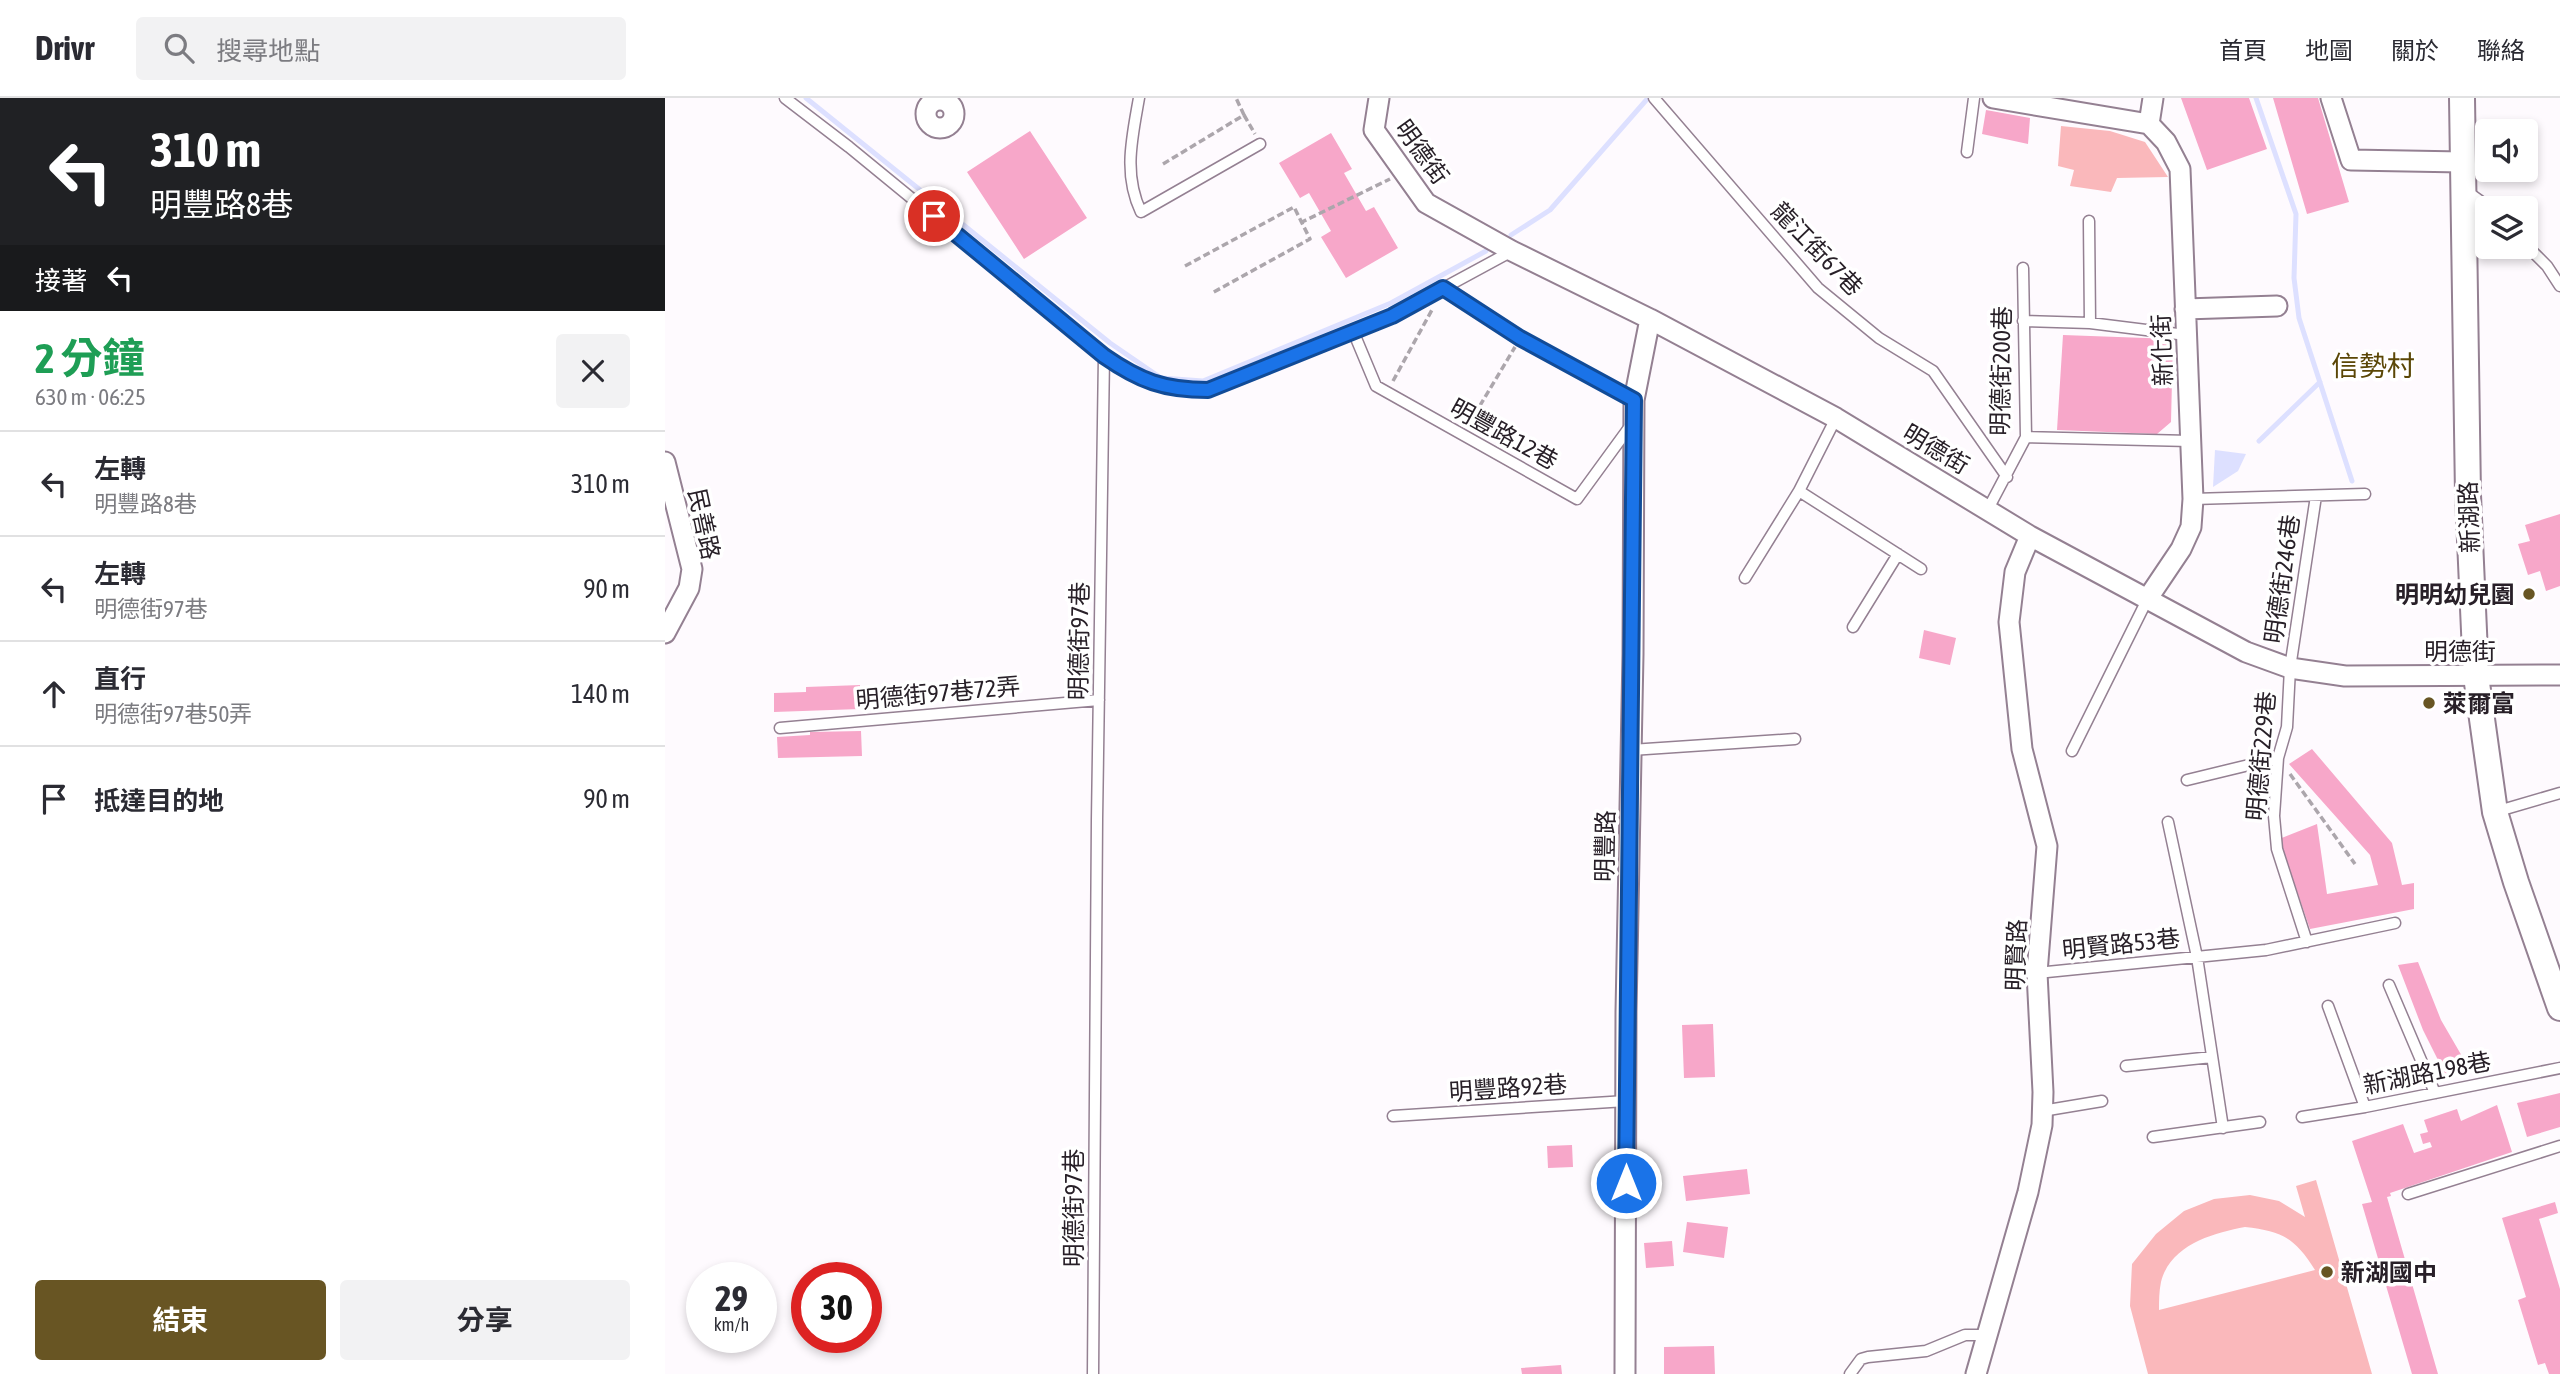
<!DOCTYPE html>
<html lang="zh-TW">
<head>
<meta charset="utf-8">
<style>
  body { margin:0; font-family:"Asap Condensed","Noto Sans TC",sans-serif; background:#f2f2f3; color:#2b2b33; height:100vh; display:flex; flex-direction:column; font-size:26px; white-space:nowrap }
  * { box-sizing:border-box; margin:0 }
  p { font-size:23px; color:#7c7c81 }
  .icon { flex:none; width:38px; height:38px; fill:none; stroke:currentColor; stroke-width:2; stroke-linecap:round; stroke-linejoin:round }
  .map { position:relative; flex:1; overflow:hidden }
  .side { display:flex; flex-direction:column; background:#fff; width:665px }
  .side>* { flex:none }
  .banner { background:#202124; color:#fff; overflow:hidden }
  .fabs { position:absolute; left:1810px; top:21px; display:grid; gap:14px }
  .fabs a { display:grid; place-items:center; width:63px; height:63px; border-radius:7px; background:#fff; box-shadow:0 4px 10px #0003; font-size:35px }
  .speed { position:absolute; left:21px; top:1164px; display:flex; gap:14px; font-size:35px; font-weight:700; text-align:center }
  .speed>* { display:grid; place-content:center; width:91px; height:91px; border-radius:50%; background:#fff; box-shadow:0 4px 10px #0003; line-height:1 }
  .speed small { font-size:18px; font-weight:400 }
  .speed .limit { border:10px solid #d22; background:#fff; color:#111 }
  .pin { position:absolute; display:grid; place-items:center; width:60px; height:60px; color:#fff; margin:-30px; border:4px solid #fff; border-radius:50%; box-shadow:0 2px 7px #0007 }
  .me { position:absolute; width:77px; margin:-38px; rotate:0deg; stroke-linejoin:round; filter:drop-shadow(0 0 5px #0008) }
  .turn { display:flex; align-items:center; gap:24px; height:147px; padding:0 35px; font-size:32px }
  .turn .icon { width:91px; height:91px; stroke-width:2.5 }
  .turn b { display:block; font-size:49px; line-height:60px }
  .then { display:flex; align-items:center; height:66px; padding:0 35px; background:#0003; gap:14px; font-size:26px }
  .round { display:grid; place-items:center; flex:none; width:74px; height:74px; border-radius:7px; background:#f2f2f3 }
  .overview { display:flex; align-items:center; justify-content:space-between; height:119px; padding:0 35px }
  h1 { font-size:42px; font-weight:700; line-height:52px; color:#1e9e55 }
  .action { display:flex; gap:14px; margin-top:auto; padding:14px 35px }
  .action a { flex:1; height:80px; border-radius:7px; background:#685523; color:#fff; font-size:28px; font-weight:700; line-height:80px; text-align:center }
  .action a+a { background:#f2f2f3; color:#2b2b33 }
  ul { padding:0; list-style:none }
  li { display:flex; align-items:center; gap:21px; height:105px; padding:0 35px; border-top:2px solid #e1e1e2 }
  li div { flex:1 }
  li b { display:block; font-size:26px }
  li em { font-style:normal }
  header { display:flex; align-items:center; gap:42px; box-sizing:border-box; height:98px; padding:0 35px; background:#fff; border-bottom:2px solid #e1e1e2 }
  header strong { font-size:33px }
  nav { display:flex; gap:38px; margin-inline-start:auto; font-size:24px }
  .search { width:490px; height:63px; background:#f2f2f3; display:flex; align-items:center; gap:18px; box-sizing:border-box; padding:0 24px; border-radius:7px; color:#7c7c81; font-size:26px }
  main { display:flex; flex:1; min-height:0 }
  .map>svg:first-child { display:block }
  .green { fill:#fab8bb; fill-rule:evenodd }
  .water { fill:#dde0ff }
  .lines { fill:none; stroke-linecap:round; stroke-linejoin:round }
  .stream { stroke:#dde0ff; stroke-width:5 }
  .building { fill:#f7a7c9 }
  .service-casing { stroke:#948092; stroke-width:13 }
  .minor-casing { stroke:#948092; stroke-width:23 }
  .tertiary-casing { stroke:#948092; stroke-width:28 }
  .path { stroke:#aca6ac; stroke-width:3.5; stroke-dasharray:7 3.5; stroke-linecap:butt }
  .service { stroke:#fff; stroke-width:10 }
  .minor { stroke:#fff; stroke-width:19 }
  .tertiary { stroke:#fff; stroke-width:24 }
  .route-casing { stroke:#114b97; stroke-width:18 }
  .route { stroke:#1a73e8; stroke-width:12 }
  .poi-dot { fill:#685523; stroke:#fff; stroke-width:2.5 }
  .labels { text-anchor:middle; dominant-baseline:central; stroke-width:7; stroke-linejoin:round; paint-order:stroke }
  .street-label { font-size:24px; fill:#282028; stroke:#fff }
  .poi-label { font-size:24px; font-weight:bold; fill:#282028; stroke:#fff; text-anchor:start }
  .quarter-label { font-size:28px; fill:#5b4706; stroke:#fff }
</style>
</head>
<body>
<header>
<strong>Drivr</strong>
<div class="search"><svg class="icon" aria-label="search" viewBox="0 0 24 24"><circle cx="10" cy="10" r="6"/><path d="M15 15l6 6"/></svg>搜尋地點</div>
<nav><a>首頁</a><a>地圖</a><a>關於</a><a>聯絡</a></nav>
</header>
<main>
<section class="side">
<div class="banner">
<div class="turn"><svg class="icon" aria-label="left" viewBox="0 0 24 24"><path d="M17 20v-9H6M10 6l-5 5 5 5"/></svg><div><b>310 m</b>明豐路8巷</div></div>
<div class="then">接著<svg class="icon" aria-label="left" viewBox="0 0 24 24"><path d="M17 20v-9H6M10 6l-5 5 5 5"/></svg></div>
</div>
<div class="overview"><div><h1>2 分鐘</h1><p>630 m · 06:25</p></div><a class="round"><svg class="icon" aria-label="close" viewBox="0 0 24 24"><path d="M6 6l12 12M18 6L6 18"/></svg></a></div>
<ul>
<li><svg class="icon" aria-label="left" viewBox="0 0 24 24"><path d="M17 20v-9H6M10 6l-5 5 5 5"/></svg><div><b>左轉</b><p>明豐路8巷</p></div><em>310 m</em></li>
<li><svg class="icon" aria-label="left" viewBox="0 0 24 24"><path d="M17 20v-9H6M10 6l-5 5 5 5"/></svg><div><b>左轉</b><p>明德街97巷</p></div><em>90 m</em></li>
<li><svg class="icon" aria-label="ahead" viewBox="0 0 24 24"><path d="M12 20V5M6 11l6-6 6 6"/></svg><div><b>直行</b><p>明德街97巷50弄</p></div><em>140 m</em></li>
<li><svg class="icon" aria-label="arrive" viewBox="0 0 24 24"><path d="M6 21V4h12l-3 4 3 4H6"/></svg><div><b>抵達目的地</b></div><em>90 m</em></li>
</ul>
<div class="action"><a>結束</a><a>分享</a></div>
</section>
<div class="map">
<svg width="1895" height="1276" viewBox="0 0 1895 1276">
  <rect width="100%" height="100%" fill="#fefafe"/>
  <!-- green -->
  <path class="green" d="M1396,28L1445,33L1480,44L1503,79L1452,80L1446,94L1405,88L1409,72L1393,68Z
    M1651,1082L1707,1276H1483L1465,1208L1467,1166L1491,1136L1519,1113L1549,1101L1585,1097L1614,1103L1640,1119L1631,1088ZM1580,1129C1617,1133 1630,1140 1650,1172L1494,1212C1494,1203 1494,1193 1496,1184C1505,1147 1548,1135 1580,1129Z"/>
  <!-- water -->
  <path class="water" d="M1550,352L1581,356L1573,373L1548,389Z"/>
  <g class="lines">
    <!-- stream -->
    <path class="stream" d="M141,0L445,245L496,280L538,283L726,205L821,153
      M1591,0L1631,116L1629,180L1634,220L1687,383
      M846,137L885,112L983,0
      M1594,343L1655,284"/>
  </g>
  <!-- building -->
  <path class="building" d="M1516,0H1584L1602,51L1542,72Z
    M1608,0H1653L1684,104L1642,116Z
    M1321,12L1365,20L1363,46L1317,36Z
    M365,33L422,120L359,161L302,74Z
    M666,35L687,71L679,75L701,113L709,109L733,150L681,180L656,139L666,133L644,95L635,100L614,65Z
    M1398,237L1508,241L1506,324L1492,336L1392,332Z
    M1895,416V488L1881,493L1875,473L1863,477L1853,446L1865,443L1860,427Z
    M1259,532L1291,540L1285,567L1254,560Z
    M195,587V611L109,614V595L141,594V589Z
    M196,633L197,658L113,660L112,639L145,637V634Z
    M1647,651L1727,745L1737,787L1749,785V811L1645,831L1614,741L1652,726L1662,796L1713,787L1705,757L1624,666Z
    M1753,864L1776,922L1805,972L1780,976L1758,932L1733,867Z
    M1048,926L1050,979L1019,980L1017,927Z
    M1895,995V1029L1862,1039L1852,1005Z
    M1832,1007L1847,1054L1725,1095L1726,1098L1722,1099L1773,1276H1747L1697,1106L1707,1104L1687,1043L1738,1026L1749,1055L1767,1049L1765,1044L1758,1046L1755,1036L1763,1034L1759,1022L1792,1011L1796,1023Z
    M907,1047L908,1069L883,1070L882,1048Z
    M1082,1071L1085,1096L1021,1103L1018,1078Z
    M1890,1104L1893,1115L1874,1121L1895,1191V1276H1884L1880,1265L1873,1267L1853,1202L1861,1199L1837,1120Z
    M1022,1124L1063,1129L1059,1160L1018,1154Z
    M1007,1143L1009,1168L981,1170L979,1145Z
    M1049,1248L1050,1276H999V1249Z
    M896,1267L897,1276H857L856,1270Z"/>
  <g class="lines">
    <defs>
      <path id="service" d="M120,0L184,49L439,258C476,284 497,293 543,292L727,218L847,153
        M474,0C467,40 458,76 476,114L595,46
        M989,0L1153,190L1214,240L1268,273L1342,379
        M1302,54L1309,0
        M1800,92L1825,110
        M1424,123L1425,225
        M1860,146L1882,168L1895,188
        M778,190L855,240L969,302
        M1358,223L1425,225L1521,237
        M688,233L711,288L912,401L966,327
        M1171,320L1134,393L1256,471
        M1361,339L1525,343
        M1528,401L1700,396
        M1323,411L1361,339L1358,170
        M1080,480L1134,393
        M1188,529L1233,456
        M115,630L434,602
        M966,652L1130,641
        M1407,653L1483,500
        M1522,682L1613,660
        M1830,714L1895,695
        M1503,724L1532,859L1558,1030
        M1642,844L1612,751L1609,718L1613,660L1622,629L1625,570L1651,398
        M1372,875L1601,852L1730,825
        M1724,887L1770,995
        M1663,908L1700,1009
        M1461,968L1547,959
        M1377,1013L1437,1003
        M728,1018L961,1003
        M1637,1019L1700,1009L1895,970
        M1488,1039L1595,1024
        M1743,1096L1895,1048
        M428,1276L432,722L439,258
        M1185,1276L1196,1261L1203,1259L1261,1253L1300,1237H1321"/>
      <path id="minor" d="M714,0L709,32L761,105L847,153L985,221L1171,320L1365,438L1581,554L1625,570L1680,578L1895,577
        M1328,0L1484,26
        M1666,0L1686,62L1797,64
        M261 16a14 14 0 1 1 28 0a14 14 0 1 1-28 0Z
        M1484,26L1488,0
        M1520,211L1612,208
        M0,364L27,471L24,490L0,535
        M1483,500L1516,451L1526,429L1528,401L1515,71L1501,44L1484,26
        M960,1276L961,914L968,556L969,302L985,221
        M1311,1276L1363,1094L1377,1027L1378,994L1372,875L1382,748L1357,651L1344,524L1350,474L1365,438"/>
      <path id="tertiary" d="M1797,0L1803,397L1811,578L1830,714L1851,784L1895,910"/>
    </defs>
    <!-- service casing -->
    <use href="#service" class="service-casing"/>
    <!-- minor casing -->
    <use href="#minor" class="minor-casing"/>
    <!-- tertiary casing -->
    <use href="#tertiary" class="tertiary-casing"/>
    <!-- path -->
    <path class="path" d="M579,17L590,36
      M498,66L579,17L571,0
      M635,125L725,81
      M520,168L629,109L645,141L547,195
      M728,283L768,210
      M804,326L850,249
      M1625,676L1690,766"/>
    <!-- service -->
    <use href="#service" class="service"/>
    <!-- minor -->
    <use href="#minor" class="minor"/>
    <!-- tertiary -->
    <use href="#tertiary" class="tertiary"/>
  </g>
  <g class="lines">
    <defs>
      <path id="route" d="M269,118L439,258C475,283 499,292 543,292L727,218L778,190L855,240L969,302L961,1085"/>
    </defs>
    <!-- route casing -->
    <use href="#route" class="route-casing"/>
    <!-- route -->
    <use href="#route" class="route"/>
  </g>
  <!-- markers -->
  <g class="poi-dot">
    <circle cx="1864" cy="496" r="7"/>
    <circle cx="1764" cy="605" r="7"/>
    <circle cx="1662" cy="1174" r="7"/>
  </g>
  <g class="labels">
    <!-- street labels -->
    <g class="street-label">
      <text transform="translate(757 54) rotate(54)">明德街</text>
      <text transform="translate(1152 151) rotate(46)">龍江街67巷</text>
      <text transform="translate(1497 252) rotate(-92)">新化街</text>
      <text transform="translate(1336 273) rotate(-89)">明德街200巷</text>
      <text transform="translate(839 336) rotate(29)">明豐路12巷</text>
      <text transform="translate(1271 351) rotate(31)">明德街</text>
      <text transform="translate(1804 419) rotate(-92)">新湖路</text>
      <text transform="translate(39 426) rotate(78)">民善路</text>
      <text transform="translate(1617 481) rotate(-82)">明德街246巷</text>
      <text transform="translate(414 543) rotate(-89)">明德街97巷</text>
      <text x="1795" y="553">明德街</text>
      <text transform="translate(273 595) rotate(-5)">明德街97巷72弄</text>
      <text transform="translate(1596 658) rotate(-85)">明德街229巷</text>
      <text transform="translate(940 748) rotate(-89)">明豐路</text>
      <text transform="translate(1456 846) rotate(-6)">明賢路53巷</text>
      <text transform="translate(1351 857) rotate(-88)">明賢路</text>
      <text transform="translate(1762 975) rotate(-11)">新湖路198巷</text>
      <text transform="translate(843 990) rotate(-4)">明豐路92巷</text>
      <text transform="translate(408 1110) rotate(-90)">明德街97巷</text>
    </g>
    <!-- poi labels -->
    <g class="poi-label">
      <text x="1850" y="496" text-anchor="end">明明幼兒園</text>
      <text x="1778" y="605">萊爾富</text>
      <text x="1676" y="1174">新湖國中</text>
    </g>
    <!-- quarter labels -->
    <g class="quarter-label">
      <text x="1708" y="268">信勢村</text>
    </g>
  </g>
</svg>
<div class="fabs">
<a><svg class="icon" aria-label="sound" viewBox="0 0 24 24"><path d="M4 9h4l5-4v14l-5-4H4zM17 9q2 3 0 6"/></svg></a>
<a><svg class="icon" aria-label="layers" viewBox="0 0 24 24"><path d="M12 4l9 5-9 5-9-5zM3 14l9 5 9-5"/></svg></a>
</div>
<div class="speed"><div>29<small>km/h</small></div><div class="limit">30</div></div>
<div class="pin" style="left:269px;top:118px;background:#d93025"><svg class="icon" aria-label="arrive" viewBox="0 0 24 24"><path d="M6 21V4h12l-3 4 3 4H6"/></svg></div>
<svg class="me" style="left:961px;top:1085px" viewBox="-20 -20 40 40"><circle r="17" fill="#1a73e8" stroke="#fff" stroke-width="3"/><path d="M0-11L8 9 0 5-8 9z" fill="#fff"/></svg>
</div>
</main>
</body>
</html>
